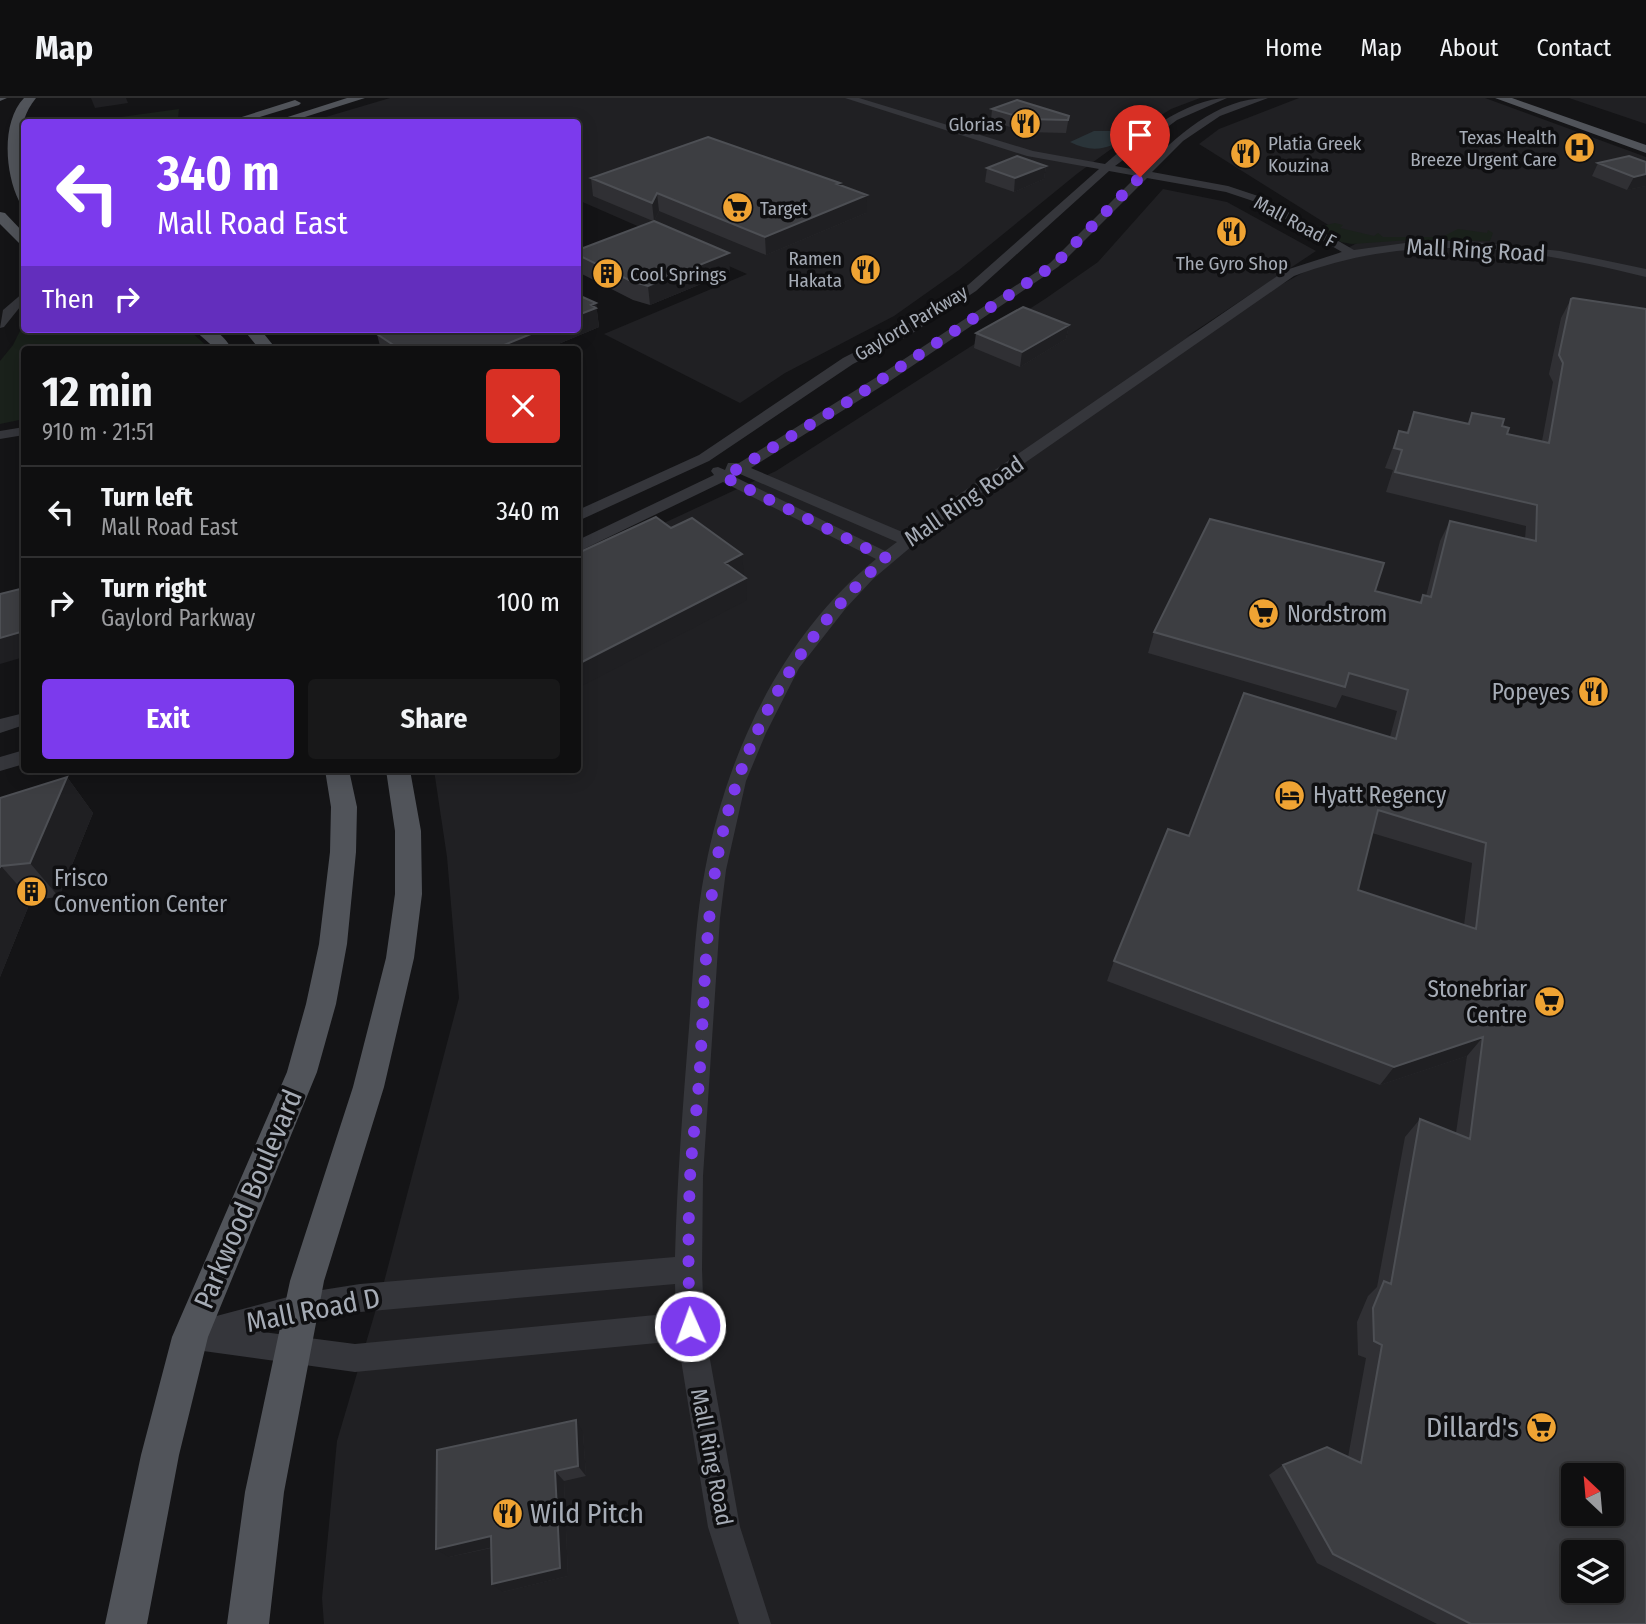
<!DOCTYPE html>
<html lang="en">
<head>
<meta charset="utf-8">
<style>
  body { margin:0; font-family:"Fira Sans Condensed",sans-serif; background:#181819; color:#f1f3f6; height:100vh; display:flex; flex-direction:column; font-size:26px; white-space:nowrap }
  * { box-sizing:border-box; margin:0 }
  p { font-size:23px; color:#9b9c9f }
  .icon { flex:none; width:38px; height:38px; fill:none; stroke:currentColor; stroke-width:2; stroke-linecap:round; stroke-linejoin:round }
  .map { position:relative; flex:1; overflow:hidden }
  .drawer { position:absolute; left:21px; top:248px; width:560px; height:427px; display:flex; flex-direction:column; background:#0f0f10; border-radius:7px; box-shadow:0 4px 18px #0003,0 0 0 2px #2f2f30 }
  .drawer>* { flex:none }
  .guide { position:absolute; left:21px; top:21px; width:560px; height:214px; border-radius:7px; box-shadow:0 4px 18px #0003,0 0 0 2px #2f2f30; background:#7c3aed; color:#fff; overflow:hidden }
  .needle { width:46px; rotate:334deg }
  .controls { position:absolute; left:1561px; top:1365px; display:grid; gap:14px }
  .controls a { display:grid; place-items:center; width:63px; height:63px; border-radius:7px; background:#0f0f10; box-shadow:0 4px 18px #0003,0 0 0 2px #2f2f30; font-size:35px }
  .pin { position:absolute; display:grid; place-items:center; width:60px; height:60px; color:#fff; margin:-72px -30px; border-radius:50% 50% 50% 0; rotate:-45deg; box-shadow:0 0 7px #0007 }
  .pin .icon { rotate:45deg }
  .me { position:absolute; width:77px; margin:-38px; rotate:358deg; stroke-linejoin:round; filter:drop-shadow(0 0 5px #0008) }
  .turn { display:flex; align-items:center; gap:24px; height:147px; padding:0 21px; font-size:32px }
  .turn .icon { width:91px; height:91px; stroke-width:2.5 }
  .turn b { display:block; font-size:49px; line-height:60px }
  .then { display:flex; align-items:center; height:66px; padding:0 21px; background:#0003; gap:14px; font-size:26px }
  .round { display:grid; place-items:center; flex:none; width:74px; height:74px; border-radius:7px; background:#181819 }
  .overview { display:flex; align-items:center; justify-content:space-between; height:119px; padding:0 21px }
  h1 { font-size:42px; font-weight:700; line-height:52px }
  .button { display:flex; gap:14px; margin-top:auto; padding:14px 21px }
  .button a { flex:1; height:80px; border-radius:7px; background:#7c3aed; color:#fff; font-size:28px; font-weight:700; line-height:80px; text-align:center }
  .button a+a { background:#181819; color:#f1f3f6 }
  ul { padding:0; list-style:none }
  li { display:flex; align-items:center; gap:21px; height:91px; padding:0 21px; border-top:2px solid #2f2f30 }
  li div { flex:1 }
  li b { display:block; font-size:26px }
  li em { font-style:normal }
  header { display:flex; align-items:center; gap:42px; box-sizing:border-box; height:98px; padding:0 35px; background:#0f0f10; border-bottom:2px solid #2f2f30 }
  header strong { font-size:33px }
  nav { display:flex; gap:38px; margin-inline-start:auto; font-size:24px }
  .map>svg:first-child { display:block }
  .built { fill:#202023; fill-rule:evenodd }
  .green { fill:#1a211b }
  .water { fill:#2a3439 }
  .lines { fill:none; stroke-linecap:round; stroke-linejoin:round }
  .minor { fill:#35363b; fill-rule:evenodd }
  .major { fill:#51545a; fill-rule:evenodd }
  .wall { fill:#303034; fill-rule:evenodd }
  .shaded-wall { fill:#1f1f22 }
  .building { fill:#3d3e42; stroke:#4d4f54; stroke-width:2; fill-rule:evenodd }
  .route { stroke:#7c3aed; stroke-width:12; stroke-dasharray:0 21.6 }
  .labels { text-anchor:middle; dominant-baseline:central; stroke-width:7; stroke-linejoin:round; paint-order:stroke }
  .far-poi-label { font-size:19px; fill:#a6acb6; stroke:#0f0f11; text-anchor:end }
  .far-street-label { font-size:19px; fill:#a6acb6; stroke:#0f0f11 }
  .street-label { font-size:23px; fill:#a6acb6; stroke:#0f0f11 }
  .poi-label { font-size:23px; fill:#a6acb6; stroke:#0f0f11; text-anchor:start }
  .near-street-label { font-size:28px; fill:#a6acb6; stroke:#0f0f11 }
  .near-poi-label { font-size:28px; fill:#a6acb6; stroke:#0f0f11; text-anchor:end }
</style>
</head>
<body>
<header>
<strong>Map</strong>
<nav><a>Home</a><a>Map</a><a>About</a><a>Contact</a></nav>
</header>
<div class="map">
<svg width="1646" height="1526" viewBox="0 0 1646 1526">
  <rect width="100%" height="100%" fill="#141416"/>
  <!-- built -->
  <path class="built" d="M390,0H1200L1171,11L1136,33L1078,75L959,172L894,218L785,275L740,305L604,236L747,176L578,102V24H309Z
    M1299,0H1485L1646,59V1526H324L322,1500L337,1343L384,1184L459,900L447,759L434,672H578V465L776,373L1045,201L1098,164L1163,91L1227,104L1316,153L1186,239L1357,145L1199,46L1219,31ZM1573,1377H1612V1416H1573ZM1573,1454H1612V1493H1573Z
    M1569,0H1646V26Z"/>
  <!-- green -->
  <path class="green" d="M179,11L178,20H182L180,22L184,24H85Z
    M1335,125L1343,127L1340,130L1374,138L1378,135L1383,139H1442L1458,131L1487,135L1488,132L1493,135L1490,143L1409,142L1352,146L1341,144L1318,129Z
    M24,225V231H188L211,252H24V321L0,326V263L13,247Z"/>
  <!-- water -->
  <path class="water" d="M1094,33H1120L1127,38C1109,52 1092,55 1070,44Z"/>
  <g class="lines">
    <!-- minor -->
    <path class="minor" d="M845,0H859L1033,53L1105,66C1133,41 1188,0 1227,0L1177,22L1115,68L1142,73C1176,39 1216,0 1268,0L1220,18L1183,43L1152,74L1228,88L1264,100L1354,152L1420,143H1467L1560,153L1646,171V179C1524,149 1414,133 1294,178L944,421L873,481L846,510L799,570L766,635L746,683L726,772L720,820L703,1078L702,1171L704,1228L740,1429L771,1526H739L708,1429L678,1243L355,1274L196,1252L190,1253L180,1249L176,1239L180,1229L190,1225L303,1195L360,1186L675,1159C677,1082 683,1006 689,930C693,878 695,823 705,772C727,654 782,538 876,461L723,384L584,451L578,453V442L714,377L711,373L713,370L718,369L725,372L728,365H739L880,277L1050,165L1137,78L1109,73L976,193L908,238L853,266L709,363L578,423V412L699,357L843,260L898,232L968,187L1099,71L1027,58ZM1147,80L1226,94L1256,104L1342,154L1286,172L932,415L907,436L751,370L890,283L1058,169ZM740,376L897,444L885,453L735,379ZM675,1186L676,1215L355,1246L263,1234L303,1223L360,1214Z
      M24,194V204L4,229L0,230L3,212Z
      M24,329V337L0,341V333Z
      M24,615V627L0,635V621Z
      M24,652V666L0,673V659Z"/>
    <!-- major -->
    <path class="major" d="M0,0H7L0,3Z
      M24,0H36C9,33 28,65 24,104L19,103C5,75 1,24 24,0Z
      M347,0H365L289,24H272Z
      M1495,0H1512L1646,47V55Z
      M295,2L301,5L299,7L243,24H226Z
      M0,114L5,115L24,135V146L19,145L0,126Z
      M193,231C216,231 220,233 233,252H217Z
      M243,231H260L277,252H260Z
      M325,672H349L357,709L356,754L347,846L336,906L317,974L208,1239L179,1357L147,1526H105L141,1357L172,1239L287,974L306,906L319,846L330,754L331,709Z
      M386,672H410L421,733L422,796L414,860L384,989L324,1183L284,1394L269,1526H227L245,1394L290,1183L353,989L386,860L395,796V733Z"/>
  </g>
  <!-- wall -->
  <path class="wall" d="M992,11L1069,18L1066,35L1026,34L991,23Z
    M1646,64V88L1627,92L1592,78L1598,65Z
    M1046,68L1044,81L1014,94L985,84L987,70Z
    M591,80L840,87L866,115L766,157L659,113L654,123L730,174L650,207L633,202L578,174V152L653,123L593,98Z
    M1571,201L1646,1526H1437L1317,1465L1269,1377L1283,1367L1348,1359L1366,1260L1358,1257L1357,1224L1368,1198L1377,1189L1405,1039L1420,1021L1456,1035L1467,958L1380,987L1107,883L1114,863L1189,738L1390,639L1397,613L1342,597L1336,610L1148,555L1154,534L1375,493L1419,505L1423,497L1426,498L1440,443L1450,423L1525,441L1526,428L1386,394L1393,372L1385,370L1399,333L1406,335L1414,314L1467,326L1472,315L1502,328L1507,336L1542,343L1553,284L1549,276L1561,220ZM1372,735L1472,765L1464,827L1358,792Z
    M596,205L599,229L544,252H381L377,236L378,235L377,231H578Z
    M1069,227L1066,241L1020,269L974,250L976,235Z
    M67,679L93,715L59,799L31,802L0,879V700Z
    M583,1334L586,1378L564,1383L568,1478L503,1494L491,1450L449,1459Z"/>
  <!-- shaded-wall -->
  <path class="shaded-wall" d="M91,0H126L128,5L95,10Z
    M1046,68L1044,81L1014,94L1015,80Z
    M1646,76V88L1627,92L1634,79Z
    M578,93L580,108L578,109Z
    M657,95L659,113L654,123L652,105Z
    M867,97L866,115L766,157L765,139Z
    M729,155L730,174L650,207L648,188Z
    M596,205L599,229L544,252H492L543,231H578V217Z
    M1069,227L1066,241L1020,269L1022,254Z
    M742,456L744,478L727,486L725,465Z
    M746,480L747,502L578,590V566Z
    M24,533V559L0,566V540Z
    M67,679L93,715L59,799L30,765Z
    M1,768L31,802L0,879V769Z
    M1483,939L1467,958L1380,987L1394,969Z
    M576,1322L583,1334L586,1378L578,1368Z
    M555,1373L564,1383L568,1478L503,1494L492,1486Z
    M491,1438L502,1447L449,1459L436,1451Z"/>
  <!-- building -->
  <path class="building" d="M1017,2L1069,18L1068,22L1027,21L992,11Z
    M708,39L840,85L837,86L867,97L765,139L657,95L652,105L591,80Z
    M1017,58L1046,68L1015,80L987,70Z
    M1629,58L1646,64V76L1634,79L1598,65Z
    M654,123L729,155L648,188L631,183L578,157V152Z
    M578,197L596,205L591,207L596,210L578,217Z
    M1573,200L1646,211V1526H1471L1333,1456L1283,1367L1327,1349L1361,1365L1382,1247L1374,1243L1373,1210L1384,1183L1391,1186L1420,1021L1470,1041L1483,939L1394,969L1114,863L1168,731L1189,738L1244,595L1396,641L1408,592L1349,575L1345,589L1154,534L1210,421L1384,465L1375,493L1421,505L1423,497L1431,499L1450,423L1536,443L1537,407L1395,374L1402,352L1394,350L1399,333L1408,335L1414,314L1469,326L1472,315L1504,321L1502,328L1509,330L1507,336L1549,345L1563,265L1559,257L1571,201ZM1378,712L1486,745L1476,831L1358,792ZM1573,1377H1612V1416H1573ZM1573,1454H1612V1493H1573Z
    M1023,209L1069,227L1022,254L976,235Z
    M386,231H543L492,252H401L377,236Z
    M656,419L671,430L692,420L742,456L725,465L746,480L578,566V455Z
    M24,490V533L0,540V496Z
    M67,679L30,765L1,768L0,769V700Z
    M576,1322L578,1368L555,1373L560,1470L492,1486L491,1438L436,1451L437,1352Z"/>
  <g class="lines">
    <!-- route -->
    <path class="route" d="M690,1228C688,1179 688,1129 690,1080C692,1043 698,1006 700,969C704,904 705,839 715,774C734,653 793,542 886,460L724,379L849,303L1054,167L1140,79"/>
  </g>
  <!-- icons -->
  <defs>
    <symbol id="restaurant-disc" viewBox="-11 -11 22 22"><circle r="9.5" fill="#efa333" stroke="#0f0f11"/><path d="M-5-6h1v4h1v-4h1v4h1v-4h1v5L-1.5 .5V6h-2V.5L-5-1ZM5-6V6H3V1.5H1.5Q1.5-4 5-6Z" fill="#111"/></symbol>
    <symbol id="hospital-disc" viewBox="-11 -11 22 22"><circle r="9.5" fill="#efa333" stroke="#0f0f11"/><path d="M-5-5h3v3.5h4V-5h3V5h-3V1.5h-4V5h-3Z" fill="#111"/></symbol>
    <symbol id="supermarket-disc" viewBox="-11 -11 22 22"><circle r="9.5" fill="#efa333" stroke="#0f0f11"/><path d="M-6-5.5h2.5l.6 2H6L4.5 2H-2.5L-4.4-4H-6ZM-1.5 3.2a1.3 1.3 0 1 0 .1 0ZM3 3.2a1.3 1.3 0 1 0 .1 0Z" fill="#111"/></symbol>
    <symbol id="building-disc" viewBox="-11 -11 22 22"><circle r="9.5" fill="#efa333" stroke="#0f0f11"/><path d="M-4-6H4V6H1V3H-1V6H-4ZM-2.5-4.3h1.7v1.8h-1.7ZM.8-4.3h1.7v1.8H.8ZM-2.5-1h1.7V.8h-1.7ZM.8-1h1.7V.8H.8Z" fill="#111"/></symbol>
    <symbol id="hotel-disc" viewBox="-11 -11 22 22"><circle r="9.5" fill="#efa333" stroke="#0f0f11"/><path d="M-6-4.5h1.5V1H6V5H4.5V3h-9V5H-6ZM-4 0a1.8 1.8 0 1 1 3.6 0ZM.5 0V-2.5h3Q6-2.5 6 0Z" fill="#111"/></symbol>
  </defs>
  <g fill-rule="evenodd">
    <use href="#restaurant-disc" x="1008" y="8" width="35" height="35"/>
    <use href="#hospital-disc" x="1562" y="32" width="35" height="35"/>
    <use href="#restaurant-disc" x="1228" y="38" width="35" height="35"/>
    <use href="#supermarket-disc" x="720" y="92" width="35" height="35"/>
    <use href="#restaurant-disc" x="1214" y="116" width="35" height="35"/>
    <use href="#restaurant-disc" x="848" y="154" width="35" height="35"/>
    <use href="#building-disc" x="590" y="158" width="35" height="35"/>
    <use href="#supermarket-disc" x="1246" y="498" width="35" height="35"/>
    <use href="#restaurant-disc" x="1576" y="576" width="35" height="35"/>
    <use href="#hotel-disc" x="1272" y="680" width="35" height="35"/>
    <use href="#building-disc" x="14" y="776" width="35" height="35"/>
    <use href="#supermarket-disc" x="1532" y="886" width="35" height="35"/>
    <use href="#supermarket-disc" x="1524" y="1312" width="35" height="35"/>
    <use href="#restaurant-disc" x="490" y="1398" width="35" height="35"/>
  </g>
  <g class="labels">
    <!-- far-poi labels -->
    <g class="far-poi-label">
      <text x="1003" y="26">Glorias</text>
      <text x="1557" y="39">Texas Health<tspan x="1557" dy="22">Breeze Urgent Care</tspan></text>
      <text x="1268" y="45" text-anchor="start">Platia Greek<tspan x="1268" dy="22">Kouzina</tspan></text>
      <text x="760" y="110" text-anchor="start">Target</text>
      <text x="842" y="160">Ramen<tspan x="842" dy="22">Hakata</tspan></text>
      <text x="1232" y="165" text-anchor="middle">The Gyro Shop</text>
      <text x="630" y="176" text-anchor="start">Cool Springs</text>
    </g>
    <!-- far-street labels -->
    <g class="far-street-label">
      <text transform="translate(1295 124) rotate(28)">Mall Road F</text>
      <text transform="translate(911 225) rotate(-31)">Gaylord Parkway</text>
    </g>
    <!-- street labels -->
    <g class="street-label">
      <text transform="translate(1476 152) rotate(3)">Mall Ring Road</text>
      <text transform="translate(964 403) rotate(-35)">Mall Ring Road</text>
      <text transform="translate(712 1359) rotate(79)">Mall Ring Road</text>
    </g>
    <!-- poi labels -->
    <g class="poi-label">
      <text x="1287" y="516">Nordstrom</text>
      <text x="1570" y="594" text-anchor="end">Popeyes</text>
      <text x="1313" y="697">Hyatt Regency</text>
      <text x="54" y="780">Frisco<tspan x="54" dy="26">Convention Center</tspan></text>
      <text x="1527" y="891" text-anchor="end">Stonebriar<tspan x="1527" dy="26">Centre</tspan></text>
    </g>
    <!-- near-street labels -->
    <g class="near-street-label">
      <text transform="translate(248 1101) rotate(-67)">Parkwood Boulevard</text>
      <text transform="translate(313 1212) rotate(-11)">Mall Road D</text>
    </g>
    <!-- near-poi labels -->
    <g class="near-poi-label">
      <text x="1519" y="1329">Dillard's</text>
      <text x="530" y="1415" text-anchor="start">Wild Pitch</text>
    </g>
  </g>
</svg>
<div class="controls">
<a><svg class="needle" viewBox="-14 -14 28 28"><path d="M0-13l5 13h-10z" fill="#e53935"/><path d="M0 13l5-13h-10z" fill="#9b9c9f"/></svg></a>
<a><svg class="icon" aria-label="layers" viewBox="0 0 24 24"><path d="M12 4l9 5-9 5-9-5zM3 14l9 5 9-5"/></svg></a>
</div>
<div class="pin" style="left:1140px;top:79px;background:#d93025"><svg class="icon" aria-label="arrive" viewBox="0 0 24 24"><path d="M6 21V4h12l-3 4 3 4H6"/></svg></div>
<svg class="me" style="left:690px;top:1228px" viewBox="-20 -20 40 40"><circle r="17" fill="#7c3aed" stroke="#fff" stroke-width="3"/><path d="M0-11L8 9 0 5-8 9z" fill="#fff"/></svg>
<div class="guide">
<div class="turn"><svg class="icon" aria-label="left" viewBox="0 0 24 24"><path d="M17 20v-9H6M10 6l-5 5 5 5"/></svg><div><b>340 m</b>Mall Road East</div></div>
<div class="then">Then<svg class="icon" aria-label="right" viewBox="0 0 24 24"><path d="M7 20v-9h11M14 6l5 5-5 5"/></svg></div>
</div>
<section class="drawer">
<div class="overview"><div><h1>12 min</h1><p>910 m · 21:51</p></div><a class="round" style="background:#d93025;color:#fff"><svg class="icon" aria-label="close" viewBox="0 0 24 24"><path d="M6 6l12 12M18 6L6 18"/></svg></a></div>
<ul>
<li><svg class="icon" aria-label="left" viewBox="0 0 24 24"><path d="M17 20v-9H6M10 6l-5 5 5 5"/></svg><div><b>Turn left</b><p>Mall Road East</p></div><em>340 m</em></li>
<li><svg class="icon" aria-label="right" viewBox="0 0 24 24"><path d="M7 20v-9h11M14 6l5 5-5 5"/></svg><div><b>Turn right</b><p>Gaylord Parkway</p></div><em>100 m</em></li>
</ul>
<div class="button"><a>Exit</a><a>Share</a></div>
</section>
</div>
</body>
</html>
